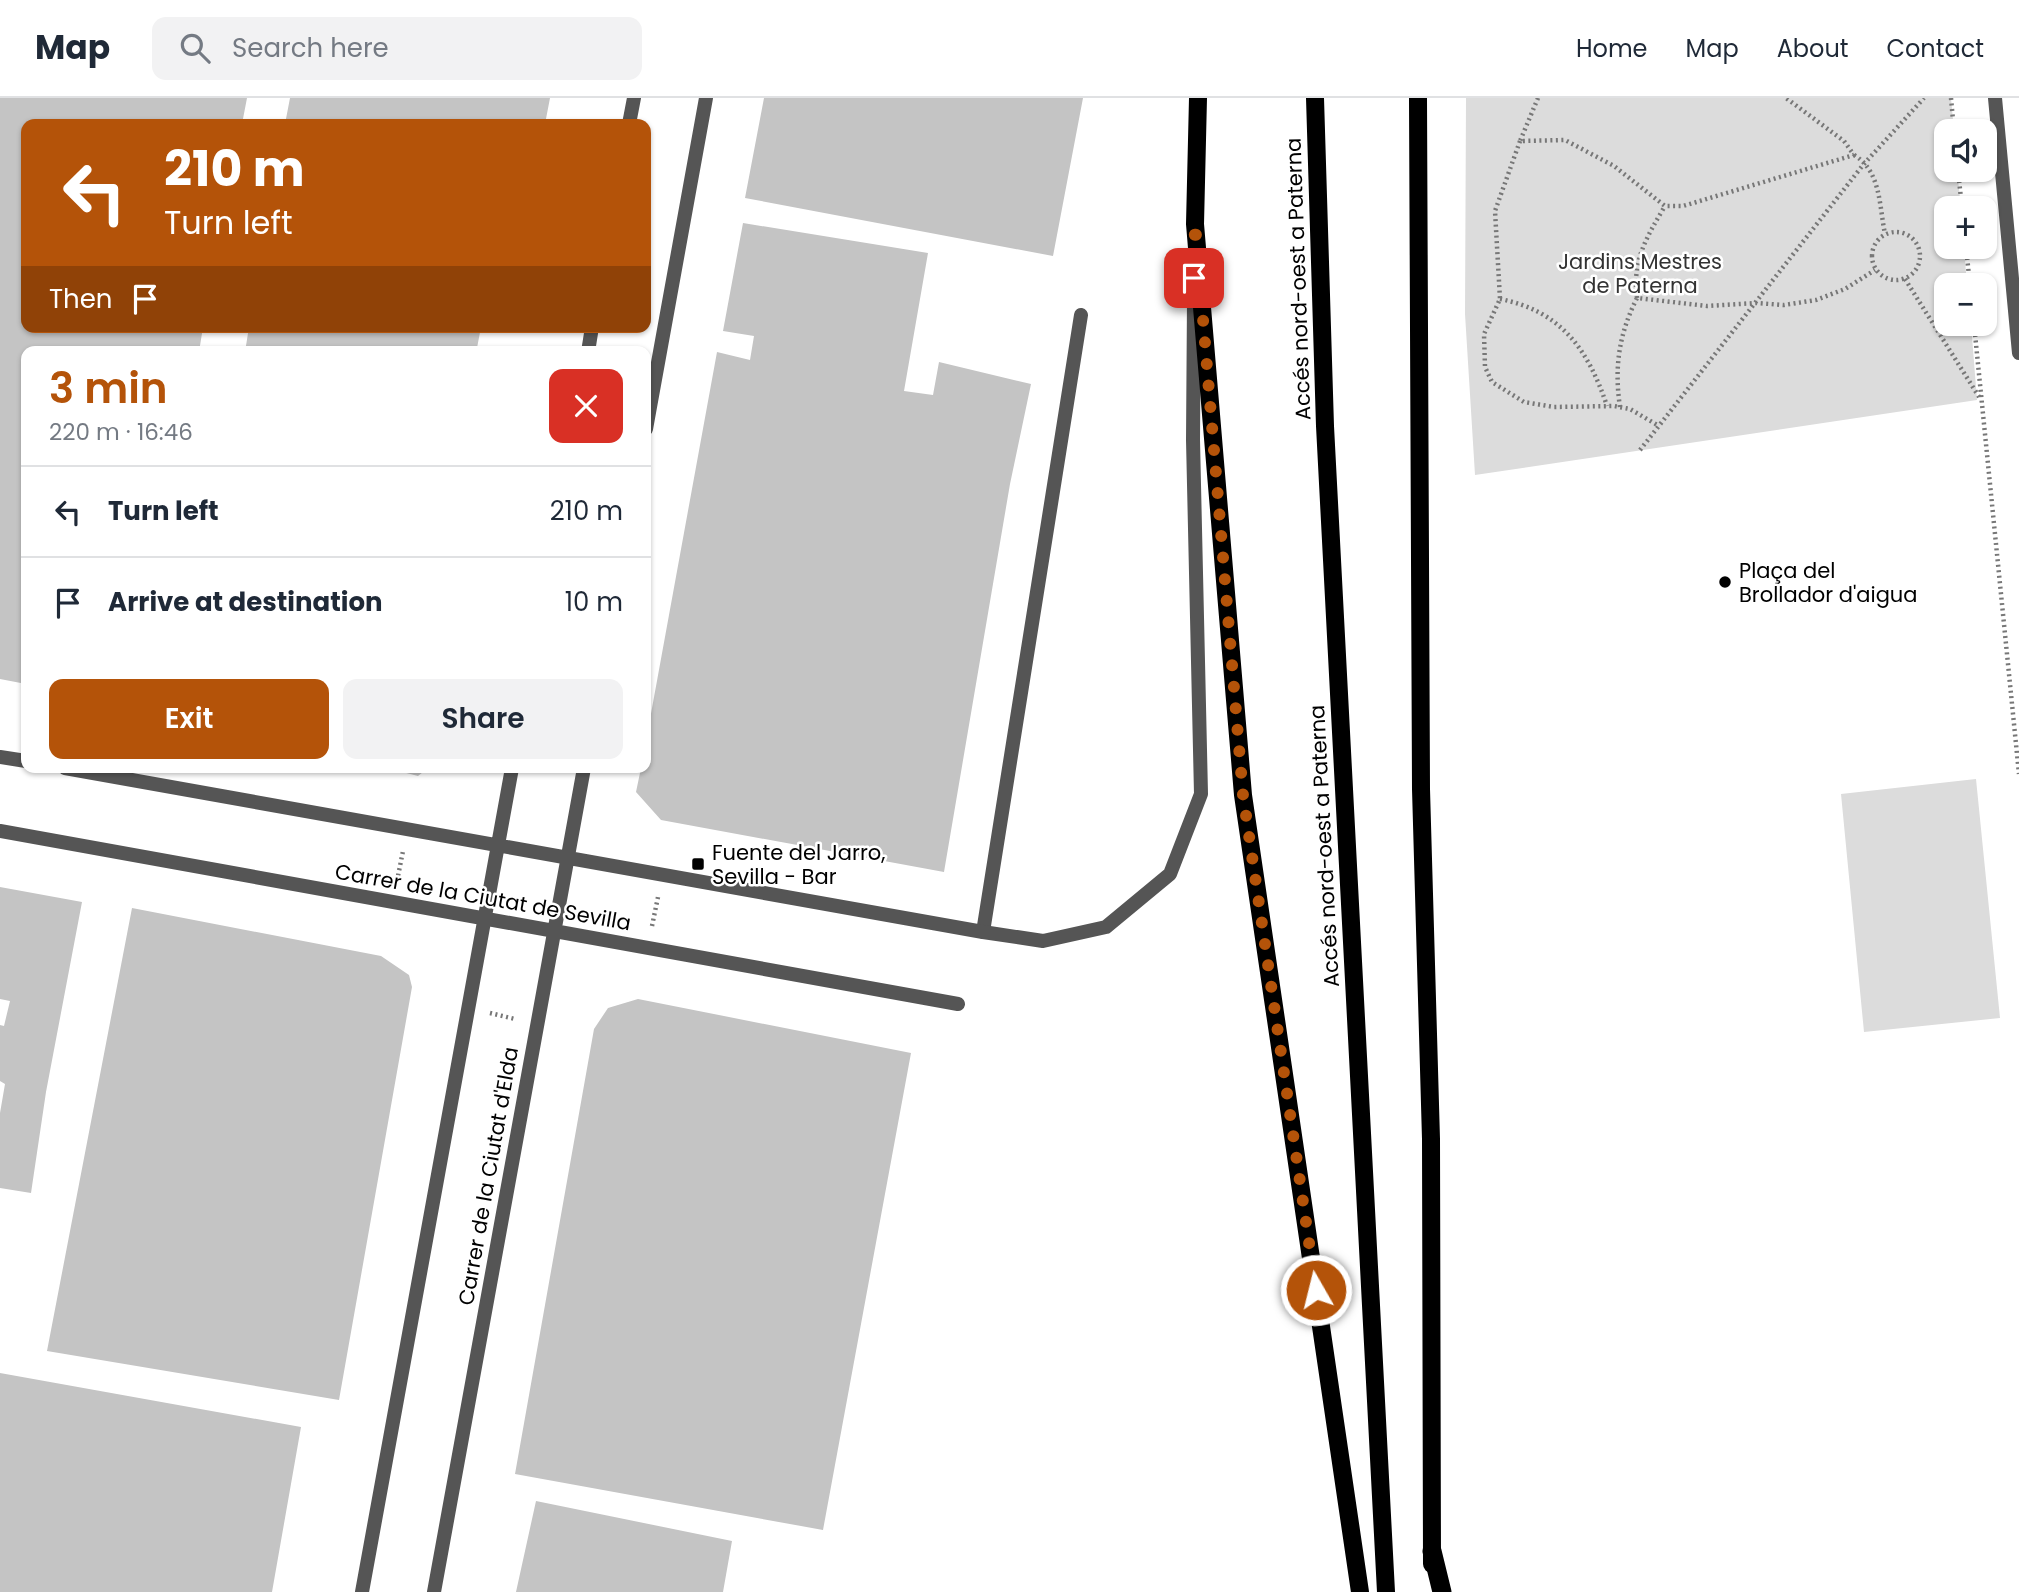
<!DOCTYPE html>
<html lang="en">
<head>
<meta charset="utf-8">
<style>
  body { margin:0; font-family:Poppins,sans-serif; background:#f2f2f3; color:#1f2937; height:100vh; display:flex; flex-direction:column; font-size:26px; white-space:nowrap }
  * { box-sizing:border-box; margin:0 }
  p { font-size:23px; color:#747a83 }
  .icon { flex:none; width:38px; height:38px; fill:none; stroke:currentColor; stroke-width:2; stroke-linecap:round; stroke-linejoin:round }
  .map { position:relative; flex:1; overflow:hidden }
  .panel { position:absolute; left:21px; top:248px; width:630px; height:427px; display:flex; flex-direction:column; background:#fff; border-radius:14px; box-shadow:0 2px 5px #0004 }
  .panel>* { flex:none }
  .top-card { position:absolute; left:21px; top:21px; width:630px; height:214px; border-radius:14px; box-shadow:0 2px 5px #0004; background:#b45309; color:#fff; overflow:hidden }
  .controls { position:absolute; left:1934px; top:21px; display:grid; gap:14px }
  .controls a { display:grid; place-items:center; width:63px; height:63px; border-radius:14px; background:#fff; box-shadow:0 2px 5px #0004; font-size:35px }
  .pin { position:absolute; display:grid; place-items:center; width:60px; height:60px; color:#fff; margin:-30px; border-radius:14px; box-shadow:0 4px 10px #0006 }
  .me { position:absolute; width:77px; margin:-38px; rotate:352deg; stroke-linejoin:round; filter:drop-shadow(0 0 5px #0008) }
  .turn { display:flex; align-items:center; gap:24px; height:147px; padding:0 28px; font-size:32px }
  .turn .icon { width:91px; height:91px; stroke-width:2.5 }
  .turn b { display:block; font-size:49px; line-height:60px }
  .then { display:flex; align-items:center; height:66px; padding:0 28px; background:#0003; gap:14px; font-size:26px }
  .round { display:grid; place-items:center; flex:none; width:74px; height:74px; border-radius:14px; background:#f2f2f3 }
  .headline { display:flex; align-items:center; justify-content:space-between; height:119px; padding:0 28px }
  h1 { font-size:42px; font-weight:600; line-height:52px; color:#b45309 }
  .button { display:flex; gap:14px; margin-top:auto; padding:14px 28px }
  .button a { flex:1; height:80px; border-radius:14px; background:#b45309; color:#fff; font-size:28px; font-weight:600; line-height:80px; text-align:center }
  .button a+a { background:#f2f2f3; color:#1f2937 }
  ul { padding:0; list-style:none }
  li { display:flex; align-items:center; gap:21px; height:91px; padding:0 28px; border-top:2px solid #e0e1e3 }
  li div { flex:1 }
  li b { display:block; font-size:26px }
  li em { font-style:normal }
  header { display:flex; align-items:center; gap:42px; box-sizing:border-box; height:98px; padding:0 35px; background:#fff; border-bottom:2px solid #e0e1e3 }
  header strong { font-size:33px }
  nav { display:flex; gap:38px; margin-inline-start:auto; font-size:24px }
  .search { width:490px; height:63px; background:#f2f2f3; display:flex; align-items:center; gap:18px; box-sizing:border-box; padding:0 24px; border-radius:14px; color:#747a83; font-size:26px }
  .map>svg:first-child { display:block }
  .green { fill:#dcdcdc }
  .building { fill:#c4c4c4 }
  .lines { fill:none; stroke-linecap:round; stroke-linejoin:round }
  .path { stroke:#777; stroke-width:4.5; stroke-dasharray:2 3.5; stroke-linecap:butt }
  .service { stroke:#555; stroke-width:14 }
  .minor { stroke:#555; stroke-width:14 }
  .primary { stroke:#000; stroke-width:18 }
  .trunk { stroke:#000; stroke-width:19 }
  .route { stroke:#b45309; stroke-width:12; stroke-dasharray:0 21.6 }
  .poi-dot { fill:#000; stroke:#fff; stroke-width:2.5 }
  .labels { text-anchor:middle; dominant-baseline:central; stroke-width:5; stroke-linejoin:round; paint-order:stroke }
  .park-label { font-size:21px; fill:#333; stroke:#fff }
  .street-label { font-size:21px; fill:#000; stroke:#fff }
  .poi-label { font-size:21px; fill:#000; stroke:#fff; text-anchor:start }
</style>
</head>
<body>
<header>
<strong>Map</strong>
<div class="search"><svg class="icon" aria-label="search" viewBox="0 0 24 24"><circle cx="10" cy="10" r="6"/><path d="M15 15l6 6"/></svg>Search here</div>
<nav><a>Home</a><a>Map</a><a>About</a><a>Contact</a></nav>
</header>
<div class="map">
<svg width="2019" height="1494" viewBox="0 0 2019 1494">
  <rect width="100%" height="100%" fill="#fff"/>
  <!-- green -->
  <path class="green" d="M1466,0H1951L1954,33H1946V72H1957L1961,110H1946V149H1964L1967,187H1946V226H1971L1977,302L1475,377L1465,216Z
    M1976,681L2000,920L1864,934L1841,696Z"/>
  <!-- building -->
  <path class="building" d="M0,0H247L242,26H26V229H203L199,254H26V586L0,581Z
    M290,0H550L545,26H285Z
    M764,0H1083L1053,158L745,100Z
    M743,125L928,155L904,293L933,297L939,264L1031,286L1010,386L944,774L661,722L636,694L641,670H646V643L717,254L750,262L754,238L723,233Z
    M249,229H481L477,250L489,254H245Z
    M387,670H428L418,678Z
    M0,789L82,804L46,994L31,1095L0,1090V1015L5,986L0,983V927L4,928L10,903L0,901Z
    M132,810L381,858L409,877L412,889L339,1302L47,1253Z
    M638,901L911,955L823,1432L515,1376L594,931L608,910Z
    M0,1275L301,1329L272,1494H0Z
    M536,1403L732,1443L723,1494H516Z"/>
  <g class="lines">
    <!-- path -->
    <path class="path" d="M1538,0L1520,43L1565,42L1614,68L1665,108H1683L1854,57L1844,43L1786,0
      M1951,0L1954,33
      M1520,43L1495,113L1500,201L1484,236L1485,269L1492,284L1524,304L1554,309L1614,308L1630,311L1659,328
      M1854,57C1881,73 1879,107 1885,136
      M1958,72L1962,110
      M1872 158a24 24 0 1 1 48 0a24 24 0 1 1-48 0Z
      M1966,149L1970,187
      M1905,181L1981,302
      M1637,200C1632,163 1646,140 1665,108
      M1500,201C1561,213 1588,251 1607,308
      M1974,226L2019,676
      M1620,309C1614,269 1619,236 1637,200L1707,208L1756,205L1784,207L1816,202L1845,191L1875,172
      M1640,352L1863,67L1924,0
      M397,783L403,753
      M652,828L658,799
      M490,915L515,921"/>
    <!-- service -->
    <path class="service" d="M983,834L1081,217"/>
    <!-- minor -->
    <path class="minor" d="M1995,0L2019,255
      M629,26L634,0
      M588,254L592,229
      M646,331L706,0
      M0,659L26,663
      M65,670L983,834L1043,843L1106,829L1170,776L1201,696L1193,342L1194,201
      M0,733L958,906
      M362,1494L512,670
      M434,1494L584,670"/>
    <!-- primary -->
    <path class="primary" d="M1198,0L1195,126L1243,697L1360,1494
      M1315,0L1325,328L1386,1494
      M1418,0L1421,691L1431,1041L1432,1466"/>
    <!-- trunk -->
    <path class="trunk" d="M1432,1453L1442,1494"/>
  </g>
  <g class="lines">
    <!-- route -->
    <path class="route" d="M1194,180L1195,126L1243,697L1316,1192"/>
  </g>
  <!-- markers -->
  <g class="poi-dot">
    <circle cx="1725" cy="484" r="7"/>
    <rect x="691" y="759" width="14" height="14" rx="3.5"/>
  </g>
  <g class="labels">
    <!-- park labels -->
    <g class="park-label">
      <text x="1640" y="163">Jardins Mestres<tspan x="1640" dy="24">de Paterna</tspan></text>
    </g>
    <!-- street labels -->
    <g class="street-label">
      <text transform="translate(1298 181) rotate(-92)">Accés nord-oest a Paterna</text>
      <text transform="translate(1324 748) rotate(-93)">Accés nord-oest a Paterna</text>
      <text transform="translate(483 799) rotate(10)">Carrer de la Ciutat de Sevilla</text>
      <text transform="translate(488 1078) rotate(-80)">Carrer de la Ciutat d'Elda</text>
    </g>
    <!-- poi labels -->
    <g class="poi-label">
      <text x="1739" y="472">Plaça del<tspan x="1739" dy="24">Brollador d'aigua</tspan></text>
      <text x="712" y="754">Fuente del Jarro,<tspan x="712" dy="24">Sevilla - Bar</tspan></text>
    </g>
  </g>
</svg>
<div class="controls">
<a><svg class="icon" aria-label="sound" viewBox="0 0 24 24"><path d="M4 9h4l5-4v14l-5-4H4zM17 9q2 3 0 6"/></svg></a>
<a>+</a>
<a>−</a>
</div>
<div class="pin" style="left:1194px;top:180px;background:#d93025"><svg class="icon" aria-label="arrive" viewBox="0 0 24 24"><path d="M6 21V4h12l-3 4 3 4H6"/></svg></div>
<svg class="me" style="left:1316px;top:1192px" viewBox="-20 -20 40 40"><circle r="17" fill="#b45309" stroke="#fff" stroke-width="3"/><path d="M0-11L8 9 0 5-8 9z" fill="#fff"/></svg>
<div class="top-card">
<div class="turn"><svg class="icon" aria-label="left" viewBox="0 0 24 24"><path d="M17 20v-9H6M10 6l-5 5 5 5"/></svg><div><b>210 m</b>Turn left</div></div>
<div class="then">Then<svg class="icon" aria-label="arrive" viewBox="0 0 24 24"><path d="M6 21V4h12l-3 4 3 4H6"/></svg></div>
</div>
<section class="panel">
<div class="headline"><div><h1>3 min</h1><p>220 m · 16:46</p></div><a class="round" style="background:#d93025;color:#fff"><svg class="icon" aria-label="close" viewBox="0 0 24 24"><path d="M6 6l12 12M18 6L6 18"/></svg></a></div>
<ul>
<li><svg class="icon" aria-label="left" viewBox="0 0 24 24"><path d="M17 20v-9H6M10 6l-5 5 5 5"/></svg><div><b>Turn left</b></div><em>210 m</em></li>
<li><svg class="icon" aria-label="arrive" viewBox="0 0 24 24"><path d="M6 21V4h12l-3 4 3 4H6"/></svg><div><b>Arrive at destination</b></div><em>10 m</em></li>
</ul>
<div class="button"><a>Exit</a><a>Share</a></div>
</section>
</div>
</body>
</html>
